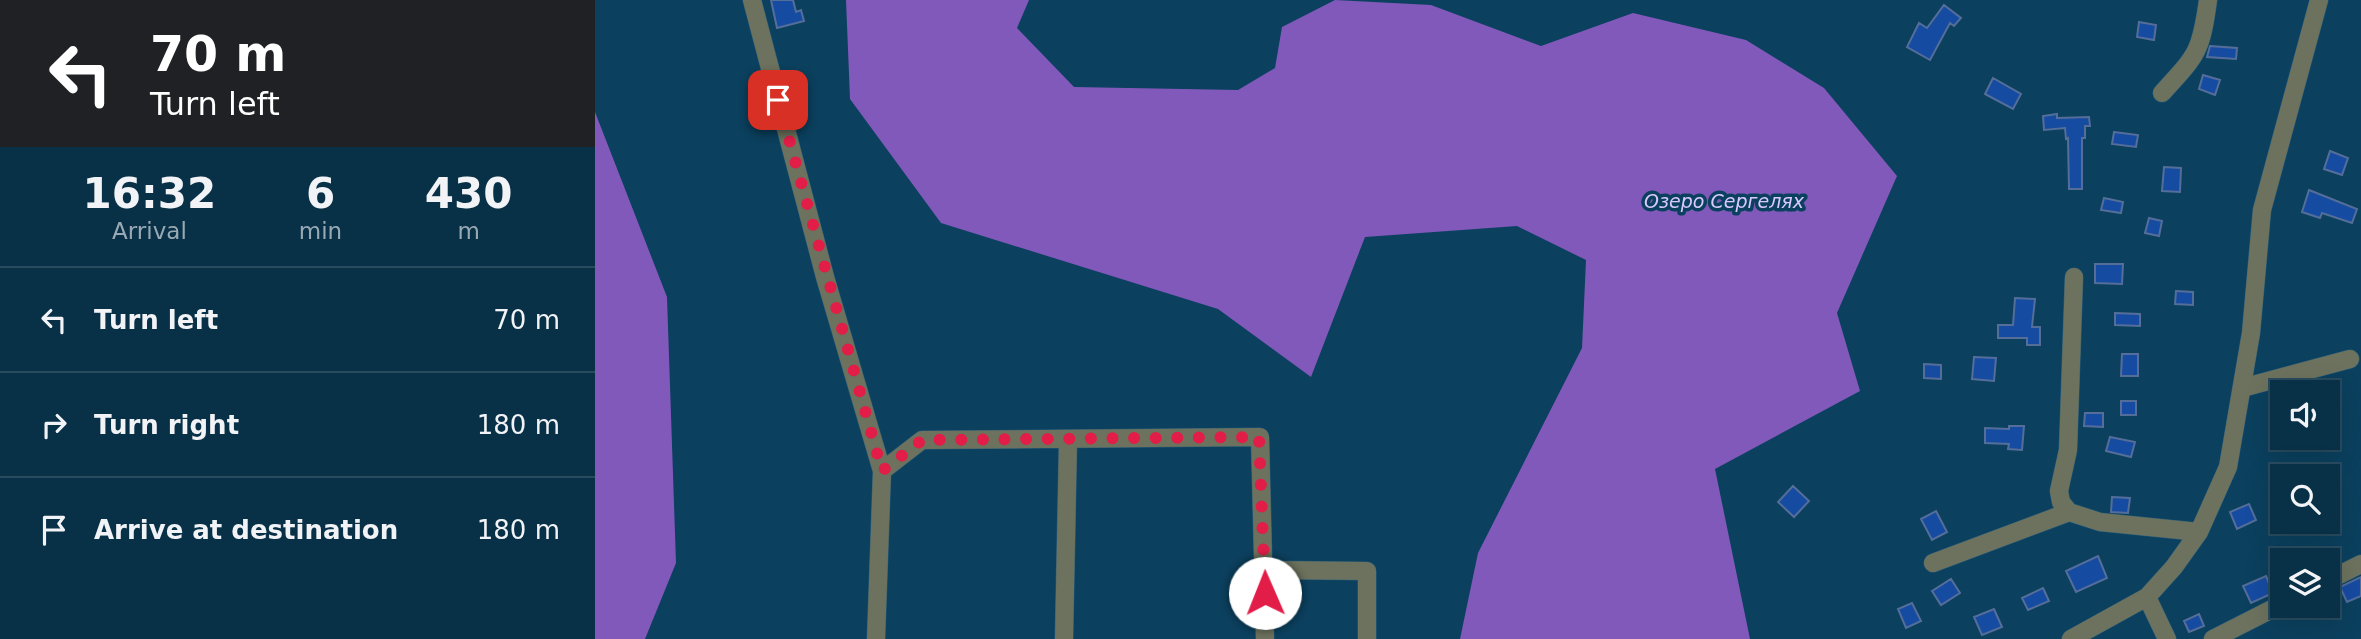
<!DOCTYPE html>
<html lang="en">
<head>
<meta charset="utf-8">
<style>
  body { margin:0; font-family:"DejaVu Sans",sans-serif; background:#163c51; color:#f1f3f6; height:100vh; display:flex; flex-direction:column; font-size:26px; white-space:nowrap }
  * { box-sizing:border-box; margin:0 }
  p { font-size:23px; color:#98a9b3 }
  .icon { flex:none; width:38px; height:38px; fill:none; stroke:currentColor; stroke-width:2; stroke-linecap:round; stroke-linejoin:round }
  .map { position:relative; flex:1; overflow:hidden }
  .drawer { display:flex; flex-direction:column; background:#083046; width:595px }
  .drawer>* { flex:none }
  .guide { background:#202124; color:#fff; overflow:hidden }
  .buttons { position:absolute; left:1675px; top:380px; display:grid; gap:14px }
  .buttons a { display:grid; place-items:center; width:70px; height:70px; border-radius:0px; background:#083046; box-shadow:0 7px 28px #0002,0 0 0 2px #294b5f; font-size:35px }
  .pin { position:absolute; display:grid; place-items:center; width:60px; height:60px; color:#fff; margin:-30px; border-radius:14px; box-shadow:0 4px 10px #0006 }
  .me { position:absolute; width:77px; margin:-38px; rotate:359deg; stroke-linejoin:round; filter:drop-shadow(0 0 5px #0008) }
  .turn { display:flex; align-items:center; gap:24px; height:147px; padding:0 35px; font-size:32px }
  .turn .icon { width:91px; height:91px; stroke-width:2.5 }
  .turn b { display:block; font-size:49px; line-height:60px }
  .eta { display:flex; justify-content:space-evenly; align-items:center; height:119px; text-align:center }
  .eta b { font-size:42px; font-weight:700; line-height:49px }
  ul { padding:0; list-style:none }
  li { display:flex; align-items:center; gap:21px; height:105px; padding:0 35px; border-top:2px solid #294b5f }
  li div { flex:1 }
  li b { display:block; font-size:26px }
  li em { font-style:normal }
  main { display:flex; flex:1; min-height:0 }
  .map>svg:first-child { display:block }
  .water { fill:#8059bb }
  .building { fill:#164ba2; stroke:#546e99; stroke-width:2 }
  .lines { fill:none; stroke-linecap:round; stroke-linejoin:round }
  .minor-casing { stroke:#2e5e7a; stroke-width:19 }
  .minor { stroke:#6c725d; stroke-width:18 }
  .route { stroke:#e11d48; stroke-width:12; stroke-dasharray:0 21.6 }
  .labels { text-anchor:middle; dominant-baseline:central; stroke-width:7; stroke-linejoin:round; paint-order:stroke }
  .water-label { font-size:19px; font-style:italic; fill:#dac9fd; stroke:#0b405e }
</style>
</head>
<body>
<main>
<section class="drawer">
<div class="guide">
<div class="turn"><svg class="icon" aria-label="left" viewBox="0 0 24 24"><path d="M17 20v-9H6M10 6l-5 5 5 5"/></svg><div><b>70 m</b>Turn left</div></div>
</div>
<div class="eta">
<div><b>16:32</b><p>Arrival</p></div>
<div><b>6</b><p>min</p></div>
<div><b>430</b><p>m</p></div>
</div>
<ul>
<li><svg class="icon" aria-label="left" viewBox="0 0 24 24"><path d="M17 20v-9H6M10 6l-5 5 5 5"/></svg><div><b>Turn left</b></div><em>70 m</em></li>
<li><svg class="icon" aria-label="right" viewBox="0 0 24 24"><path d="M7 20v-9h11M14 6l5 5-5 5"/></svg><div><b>Turn right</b></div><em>180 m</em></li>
<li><svg class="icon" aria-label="arrive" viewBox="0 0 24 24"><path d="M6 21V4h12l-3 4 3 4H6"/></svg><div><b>Arrive at destination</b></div><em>180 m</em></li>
</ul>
</section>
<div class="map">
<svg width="1766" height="639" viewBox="0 0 1766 639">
  <rect width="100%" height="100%" fill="#0b405e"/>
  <!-- water -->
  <path class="water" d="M251,0H434L422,28L479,87L643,90L680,68L687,27L740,0L836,5L946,46L1038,13L1151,40L1229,88L1302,176L1242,313L1265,391L1120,469L1155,639H865L883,553L987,348L991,260L922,226L770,237L716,377L623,309L346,223L255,99Z
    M0,112L72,297L81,563L50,639H0Z"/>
  <!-- building -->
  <path class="building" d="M176,0H198L201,12L206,10L209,21L182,28Z
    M1349,5L1366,18L1359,26L1355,23L1335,60L1312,47L1324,23L1332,28Z
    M1544,22L1561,25L1559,40L1542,37Z
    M1615,46L1642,48L1641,59L1612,57Z
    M1608,75L1625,80L1620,95L1604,89Z
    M1398,78L1426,94L1418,109L1390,94Z
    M1462,114V118L1494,117L1495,126H1490V138H1487V189H1474L1473,138L1471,139L1470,128L1449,130L1448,116Z
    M1519,132L1543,135L1541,147L1517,144Z
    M1735,151L1753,158L1747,175L1729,169Z
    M1569,167L1586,168L1585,192L1567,191Z
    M1714,190L1762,209L1757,223L1727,213L1725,218L1707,212Z
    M1509,198L1528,202L1526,213L1506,210Z
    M1554,218L1567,221L1564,236L1550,233Z
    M1500,264H1528L1527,284L1500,283Z
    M1581,291L1598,292V305L1580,304Z
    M1420,298L1440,299L1437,327H1445V345H1432V338H1403V325H1418Z
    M1520,313L1545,314V326L1520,325Z
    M1527,354H1543V376H1526Z
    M1379,357L1401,358L1399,381L1377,379Z
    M1329,364L1346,365V379L1329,378Z
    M1526,401H1541V415H1526Z
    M1490,413H1508V427L1489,426Z
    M1414,426H1429L1427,450L1413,449L1414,444L1390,443V428L1414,429Z
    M1515,437L1540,442L1536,457L1511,451Z
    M1198,486L1214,501L1199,517L1183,502Z
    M1687,486V518L1674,491Z
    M1517,497L1535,498L1533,513L1516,512Z
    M1654,504L1661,520L1642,529L1635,512Z
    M1341,511L1352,532L1337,540L1326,519Z
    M1503,556L1512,578L1481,592L1471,571Z
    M1671,576L1678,593L1656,603L1648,586Z
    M1766,577V596L1752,602L1745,587Z
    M1356,579L1365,593L1346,605L1337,591Z
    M1448,588L1454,601L1433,610L1427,598Z
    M1317,603L1326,621L1311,628L1303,609Z
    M1399,609L1407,627L1387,635L1379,617Z
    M1604,614L1609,626L1594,632L1589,621Z"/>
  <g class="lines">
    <defs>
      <path id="minor" d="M157,0L230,277L287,471L281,639
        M1567,93C1602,55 1606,52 1613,0
        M1647,388L1755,359
        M287,471L327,440L665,437L670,639
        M1474,512L1466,502L1464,491L1473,450L1479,277
        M1338,563L1474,512L1505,522L1604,532
        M670,570L772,571V639
        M1732,581L1766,564
        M1552,597L1572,639
        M469,639L473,441
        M1476,639L1552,597L1579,567L1604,532L1633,467L1656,333L1667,210L1724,0
        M1618,639L1687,604"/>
    </defs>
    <!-- minor casing -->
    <use href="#minor" class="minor-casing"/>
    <!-- minor -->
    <use href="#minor" class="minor"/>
  </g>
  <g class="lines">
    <!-- route -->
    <path class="route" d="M183,100L287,471L327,440L664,437L670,593"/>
  </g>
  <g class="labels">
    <!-- water labels -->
    <g class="water-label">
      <text x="1129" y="201">Озеро Сергелях</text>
    </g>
  </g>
</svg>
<div class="buttons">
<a><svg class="icon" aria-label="sound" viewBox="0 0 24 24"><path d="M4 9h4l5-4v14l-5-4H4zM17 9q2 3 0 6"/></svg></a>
<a><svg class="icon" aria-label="search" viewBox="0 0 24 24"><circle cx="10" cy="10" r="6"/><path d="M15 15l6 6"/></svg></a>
<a><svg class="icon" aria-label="layers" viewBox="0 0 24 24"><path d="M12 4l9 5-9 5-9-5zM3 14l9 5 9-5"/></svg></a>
</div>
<div class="pin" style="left:183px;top:100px;background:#d93025"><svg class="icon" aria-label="arrive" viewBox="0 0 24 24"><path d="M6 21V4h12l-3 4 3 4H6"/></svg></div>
<svg class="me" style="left:670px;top:593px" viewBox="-20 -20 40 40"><circle r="19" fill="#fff"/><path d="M0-13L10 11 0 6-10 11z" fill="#e11d48"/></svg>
</div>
</main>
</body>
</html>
